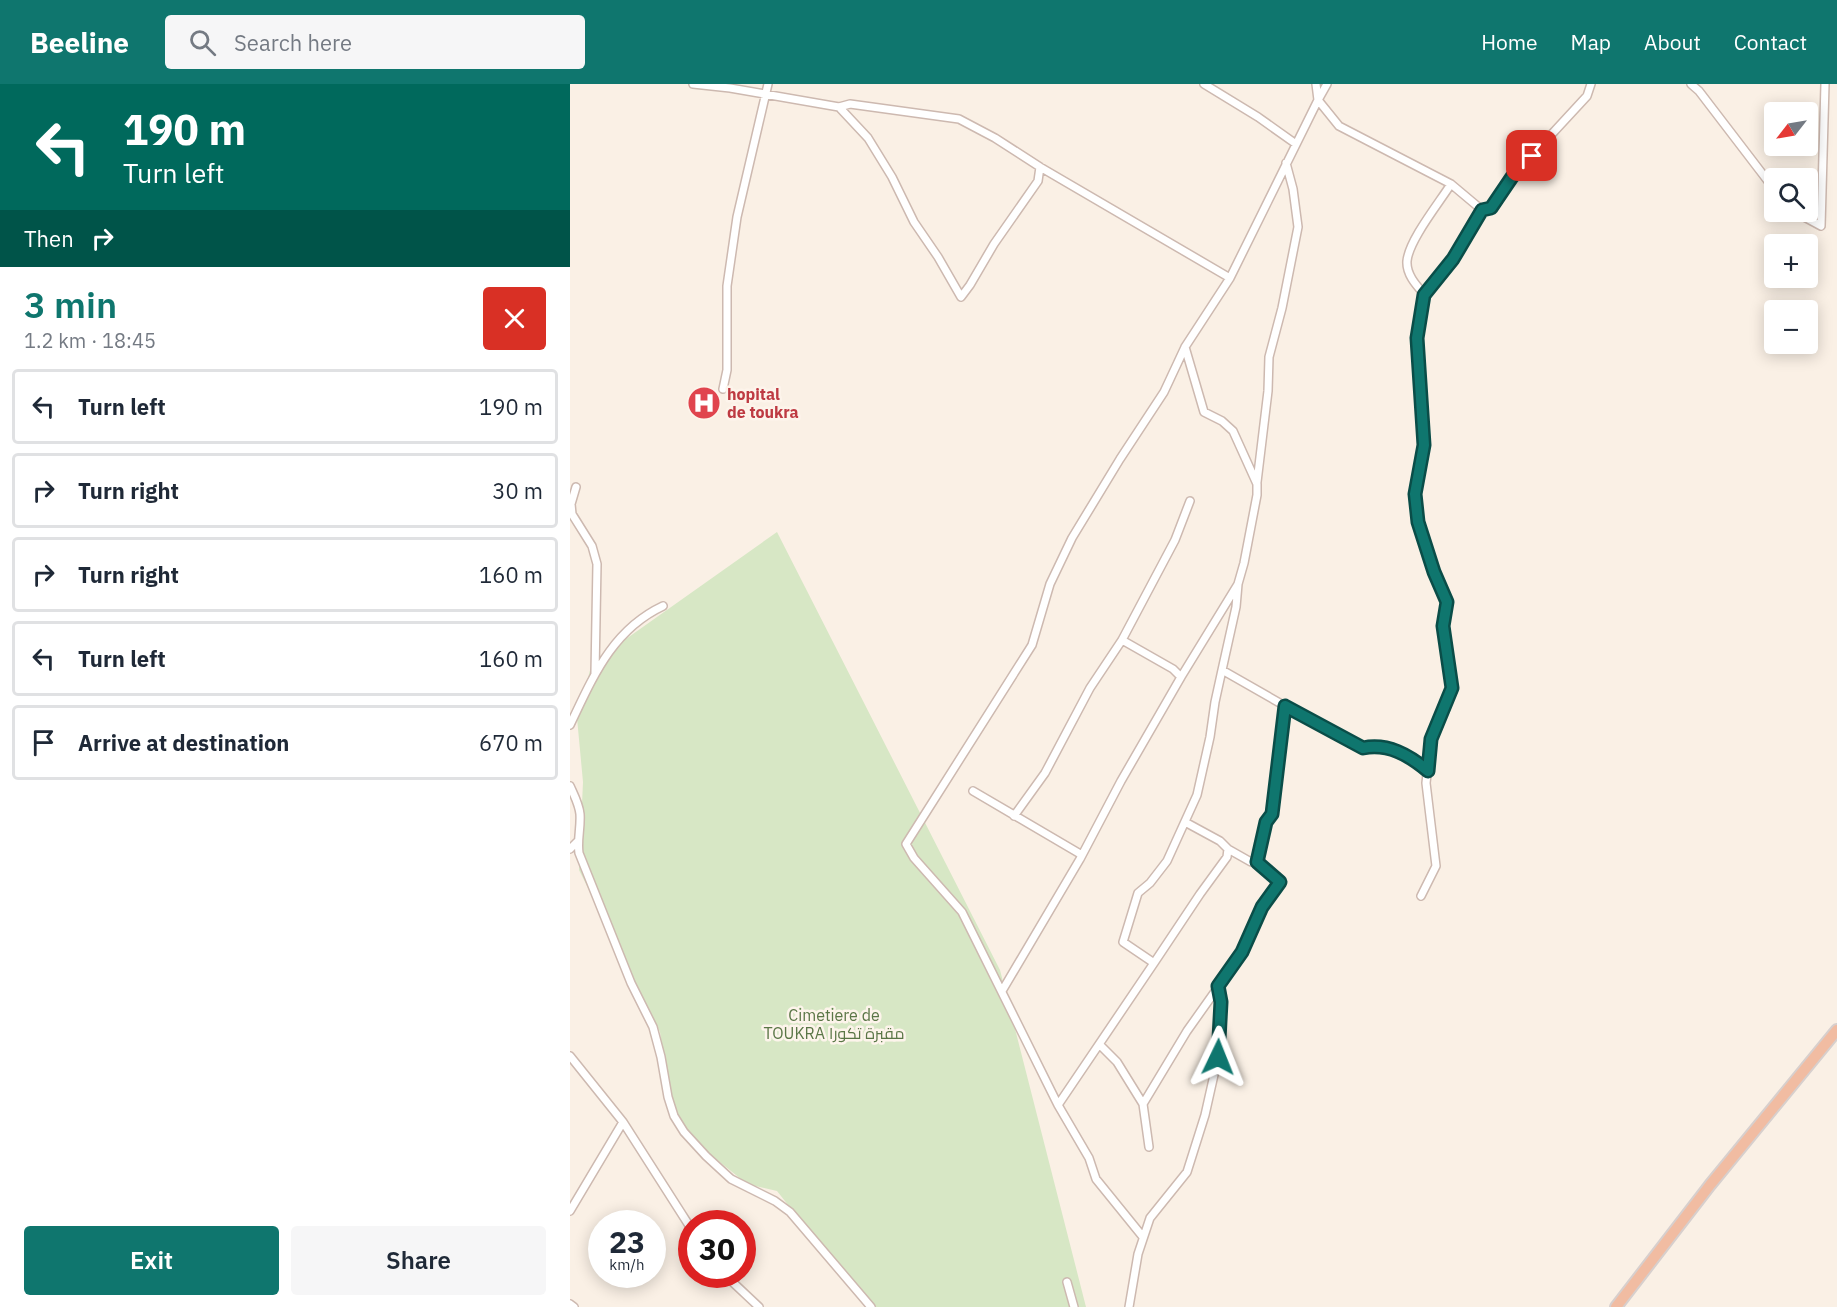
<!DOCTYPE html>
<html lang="en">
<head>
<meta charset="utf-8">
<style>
  body { margin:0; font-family:"IBM Plex Sans",Cairo,sans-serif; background:#f6f6f7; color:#1f2937; height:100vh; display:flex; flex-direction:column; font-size:22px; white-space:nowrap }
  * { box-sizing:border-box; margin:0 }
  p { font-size:20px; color:#747a83 }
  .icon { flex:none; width:33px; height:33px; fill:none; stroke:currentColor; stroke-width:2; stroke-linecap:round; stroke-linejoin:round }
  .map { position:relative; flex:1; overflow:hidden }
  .side { display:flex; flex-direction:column; background:#fff; width:570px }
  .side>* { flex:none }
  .hud { background:#00695c; color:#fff; overflow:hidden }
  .needle { width:39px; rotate:239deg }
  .buttons { position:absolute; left:1194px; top:18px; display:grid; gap:12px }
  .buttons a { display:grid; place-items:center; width:54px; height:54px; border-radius:6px; background:#fff; box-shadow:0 3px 15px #0003; font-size:30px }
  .speed { position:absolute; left:18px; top:1126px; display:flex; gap:12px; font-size:30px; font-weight:700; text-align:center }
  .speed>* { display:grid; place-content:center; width:78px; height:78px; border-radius:50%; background:#fff; box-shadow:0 3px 15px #0003; line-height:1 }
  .speed small { font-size:15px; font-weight:400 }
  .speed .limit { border:9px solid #d22; background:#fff; color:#111 }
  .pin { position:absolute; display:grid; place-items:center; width:51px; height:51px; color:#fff; margin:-26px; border-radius:12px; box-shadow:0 3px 9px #0006 }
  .me { position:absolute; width:66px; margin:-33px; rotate:2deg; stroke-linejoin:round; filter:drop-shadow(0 0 4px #0008) }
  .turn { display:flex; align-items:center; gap:21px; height:126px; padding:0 24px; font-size:27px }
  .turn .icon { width:78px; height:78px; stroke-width:2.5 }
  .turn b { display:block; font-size:42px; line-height:51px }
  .then { display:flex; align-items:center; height:57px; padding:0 24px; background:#0003; gap:12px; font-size:22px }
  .round { display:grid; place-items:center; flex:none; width:63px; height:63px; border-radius:6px; background:#f6f6f7 }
  .headline { display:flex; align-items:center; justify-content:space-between; height:102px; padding:0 24px }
  h1 { font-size:36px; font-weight:600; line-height:45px; color:#0f766e }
  .action { display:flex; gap:12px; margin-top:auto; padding:12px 24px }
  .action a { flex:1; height:69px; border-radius:6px; background:#0f766e; color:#fff; font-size:24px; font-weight:600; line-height:69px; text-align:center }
  .action a+a { background:#f6f6f7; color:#1f2937 }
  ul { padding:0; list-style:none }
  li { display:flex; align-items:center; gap:18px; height:75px; margin:0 12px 9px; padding:0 12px; border:3px solid #e0e1e3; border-radius:6px }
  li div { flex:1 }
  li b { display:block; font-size:22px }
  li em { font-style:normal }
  header { display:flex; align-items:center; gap:36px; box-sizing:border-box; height:84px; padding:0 30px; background:#0f766e; color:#fff }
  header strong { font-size:28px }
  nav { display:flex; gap:33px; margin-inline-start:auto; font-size:21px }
  .search { width:420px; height:54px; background:#f6f6f7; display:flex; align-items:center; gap:15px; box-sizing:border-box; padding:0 21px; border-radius:6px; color:#747a83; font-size:22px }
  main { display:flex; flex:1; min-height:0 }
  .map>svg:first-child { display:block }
  .green { fill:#d7e7c5 }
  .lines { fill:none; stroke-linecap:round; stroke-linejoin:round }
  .minor-casing { stroke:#cdb9b0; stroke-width:10 }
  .trunk-casing { stroke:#d7cfcd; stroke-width:14 }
  .minor { stroke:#fff; stroke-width:7 }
  .trunk { stroke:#f1bca2; stroke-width:10 }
  .route-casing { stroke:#0a4d48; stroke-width:15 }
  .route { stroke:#0f766e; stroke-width:10 }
  .labels { text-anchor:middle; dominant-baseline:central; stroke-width:5; stroke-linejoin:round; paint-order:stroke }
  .health-label { font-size:16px; font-weight:bold; fill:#be3a42; stroke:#fdf4eb; text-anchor:start }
  .park-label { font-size:16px; fill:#5a7646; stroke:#fdf4eb }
</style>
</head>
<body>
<header>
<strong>Beeline</strong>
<div class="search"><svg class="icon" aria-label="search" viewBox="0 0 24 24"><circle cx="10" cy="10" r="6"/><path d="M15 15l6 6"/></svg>Search here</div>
<nav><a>Home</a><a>Map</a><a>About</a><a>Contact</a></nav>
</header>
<main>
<section class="side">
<div class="hud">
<div class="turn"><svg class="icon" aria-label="left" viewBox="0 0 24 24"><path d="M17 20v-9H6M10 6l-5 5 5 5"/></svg><div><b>190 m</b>Turn left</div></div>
<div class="then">Then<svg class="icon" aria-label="right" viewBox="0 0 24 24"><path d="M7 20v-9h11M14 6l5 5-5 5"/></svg></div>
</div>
<div class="headline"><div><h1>3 min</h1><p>1.2 km · 18:45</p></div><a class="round" style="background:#d93025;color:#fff"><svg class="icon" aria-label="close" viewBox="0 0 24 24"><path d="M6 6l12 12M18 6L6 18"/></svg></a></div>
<ul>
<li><svg class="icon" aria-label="left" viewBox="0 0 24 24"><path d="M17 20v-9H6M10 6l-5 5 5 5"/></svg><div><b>Turn left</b></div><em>190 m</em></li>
<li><svg class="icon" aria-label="right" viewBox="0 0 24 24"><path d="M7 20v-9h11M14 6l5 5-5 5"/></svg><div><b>Turn right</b></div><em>30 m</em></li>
<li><svg class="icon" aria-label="right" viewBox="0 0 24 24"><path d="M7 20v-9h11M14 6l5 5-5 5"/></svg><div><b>Turn right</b></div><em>160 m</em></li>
<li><svg class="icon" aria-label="left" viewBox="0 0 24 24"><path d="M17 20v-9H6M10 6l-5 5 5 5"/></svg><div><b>Turn left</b></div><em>160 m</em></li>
<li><svg class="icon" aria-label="arrive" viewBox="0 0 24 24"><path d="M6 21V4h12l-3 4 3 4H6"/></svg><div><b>Arrive at destination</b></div><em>670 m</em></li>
</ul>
<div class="action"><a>Exit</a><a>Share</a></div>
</section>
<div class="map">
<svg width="1267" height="1223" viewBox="0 0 1267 1223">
  <rect width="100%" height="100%" fill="#faf0e5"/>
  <!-- green -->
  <path class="green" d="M207,448L430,886L516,1223H299L207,1107L177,1100L104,1041L90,948L9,786L13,698L7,634L22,579Z"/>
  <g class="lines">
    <defs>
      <path id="minor" d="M123,0L160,4L269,23L280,20L389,35L425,54L470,83L468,97L424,160L400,201L391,213L368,173L344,138L322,93L298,54L269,23
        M634,0L688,33L726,60
        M757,0L748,16L769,42L881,100L912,126L883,175L854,211L847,253L854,361L845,410L848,438L864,487L877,517L873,542L882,604L861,655L856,699L866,782L851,812
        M1121,0L1129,7L1204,105
        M470,83L660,194
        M912,126L921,124L942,93L1017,12L1021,0
        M1225,128L1251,142L1255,0
        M854,210C846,201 836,190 837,177C839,156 869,119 881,100
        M153,305L157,286V202L167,133L198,0
        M687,398L698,307L699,273L712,224L728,143L723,105L716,79
        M6,403L1,420L2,430L22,462L27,480L25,589
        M611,593L668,500L674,479L687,411V400L663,347L652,337L634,328L615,263
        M715,622L793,664C818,659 839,671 858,687
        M0,641C23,593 42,546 93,522
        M0,702C4,711 9,720 10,730C11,744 7,756 9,769L61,899L83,943L91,973L98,1013L104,1032L114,1048L136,1072L161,1095L205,1117L220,1128L301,1223
        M403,707L512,771
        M444,732L475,689L520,604L552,556L605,456L620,417
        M0,765L7,758
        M658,765L681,778H687
        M584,879L630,810L657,773L658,765L650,757L615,738
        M432,907L510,775L551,697L611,593L603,585L552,556
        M530,961L547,978L573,1020L579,1063
        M0,972L53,1038L122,1146
        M573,1020L617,947L673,868L692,823L710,798L687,778L696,738L702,730L715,622L652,586L666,523L668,500
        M488,1021L392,828L344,774L336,760L462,561L480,500L502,454L550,375L594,308L615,263L660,194L748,16L746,0
        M0,1127L53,1038
        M573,1153L526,1095L519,1074L488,1021L584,879L553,858L568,809L580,799L597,777L627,711L640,653L645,618L652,586
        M155,1191L189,1223
        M497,1198L504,1223
        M0,1220L4,1223
        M559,1223L568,1170L580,1134L617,1088L635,1031L648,973L651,918L648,902"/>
      <path id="trunk" d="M1046,1223L1140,1101L1267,946"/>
    </defs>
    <!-- minor casing -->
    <use href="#minor" class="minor-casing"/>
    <!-- trunk casing -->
    <use href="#trunk" class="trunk-casing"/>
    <!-- minor -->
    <use href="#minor" class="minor"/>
    <!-- trunk -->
    <use href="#trunk" class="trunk"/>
  </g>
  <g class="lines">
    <defs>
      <path id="route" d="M648,973L651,918L648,902L672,868L692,823L710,798L687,778L696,738L702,730L715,622L793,664C818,659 839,671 858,687L861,655L882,604L873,542L877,518L864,488L848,438L845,410L854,361L847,254L854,211L883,175L912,126L921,124L942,93L962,72"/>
    </defs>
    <!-- route casing -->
    <use href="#route" class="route-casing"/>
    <!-- route -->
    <use href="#route" class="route"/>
  </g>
  <!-- icons -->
  <defs>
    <symbol id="hospital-disc" viewBox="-11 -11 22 22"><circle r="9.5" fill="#e0444e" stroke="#fdf4eb"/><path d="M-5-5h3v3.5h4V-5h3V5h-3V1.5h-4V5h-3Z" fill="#fff"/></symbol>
  </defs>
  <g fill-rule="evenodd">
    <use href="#hospital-disc" x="115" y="300" width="38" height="38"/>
  </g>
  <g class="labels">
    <!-- health labels -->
    <g class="health-label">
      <text x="157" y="310">hopital<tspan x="157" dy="18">de toukra</tspan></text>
    </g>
    <!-- park labels -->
    <g class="park-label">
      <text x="264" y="931">Cimetiere de<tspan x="264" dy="18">TOUKRA مقبرة تكورا</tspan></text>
    </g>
  </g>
</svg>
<div class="buttons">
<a><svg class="needle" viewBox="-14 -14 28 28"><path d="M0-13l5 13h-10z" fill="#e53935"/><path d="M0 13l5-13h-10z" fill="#747a83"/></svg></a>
<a><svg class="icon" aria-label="search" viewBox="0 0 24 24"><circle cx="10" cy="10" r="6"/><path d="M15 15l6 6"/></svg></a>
<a>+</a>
<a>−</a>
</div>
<div class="speed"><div>23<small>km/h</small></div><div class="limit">30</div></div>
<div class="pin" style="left:962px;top:72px;background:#d93025"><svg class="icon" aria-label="arrive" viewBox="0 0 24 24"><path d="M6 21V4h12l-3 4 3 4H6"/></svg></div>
<svg class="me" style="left:648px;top:973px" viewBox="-20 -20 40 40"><path d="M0-17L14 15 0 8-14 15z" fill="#0f766e" stroke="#fff" stroke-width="4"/></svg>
</div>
</main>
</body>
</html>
